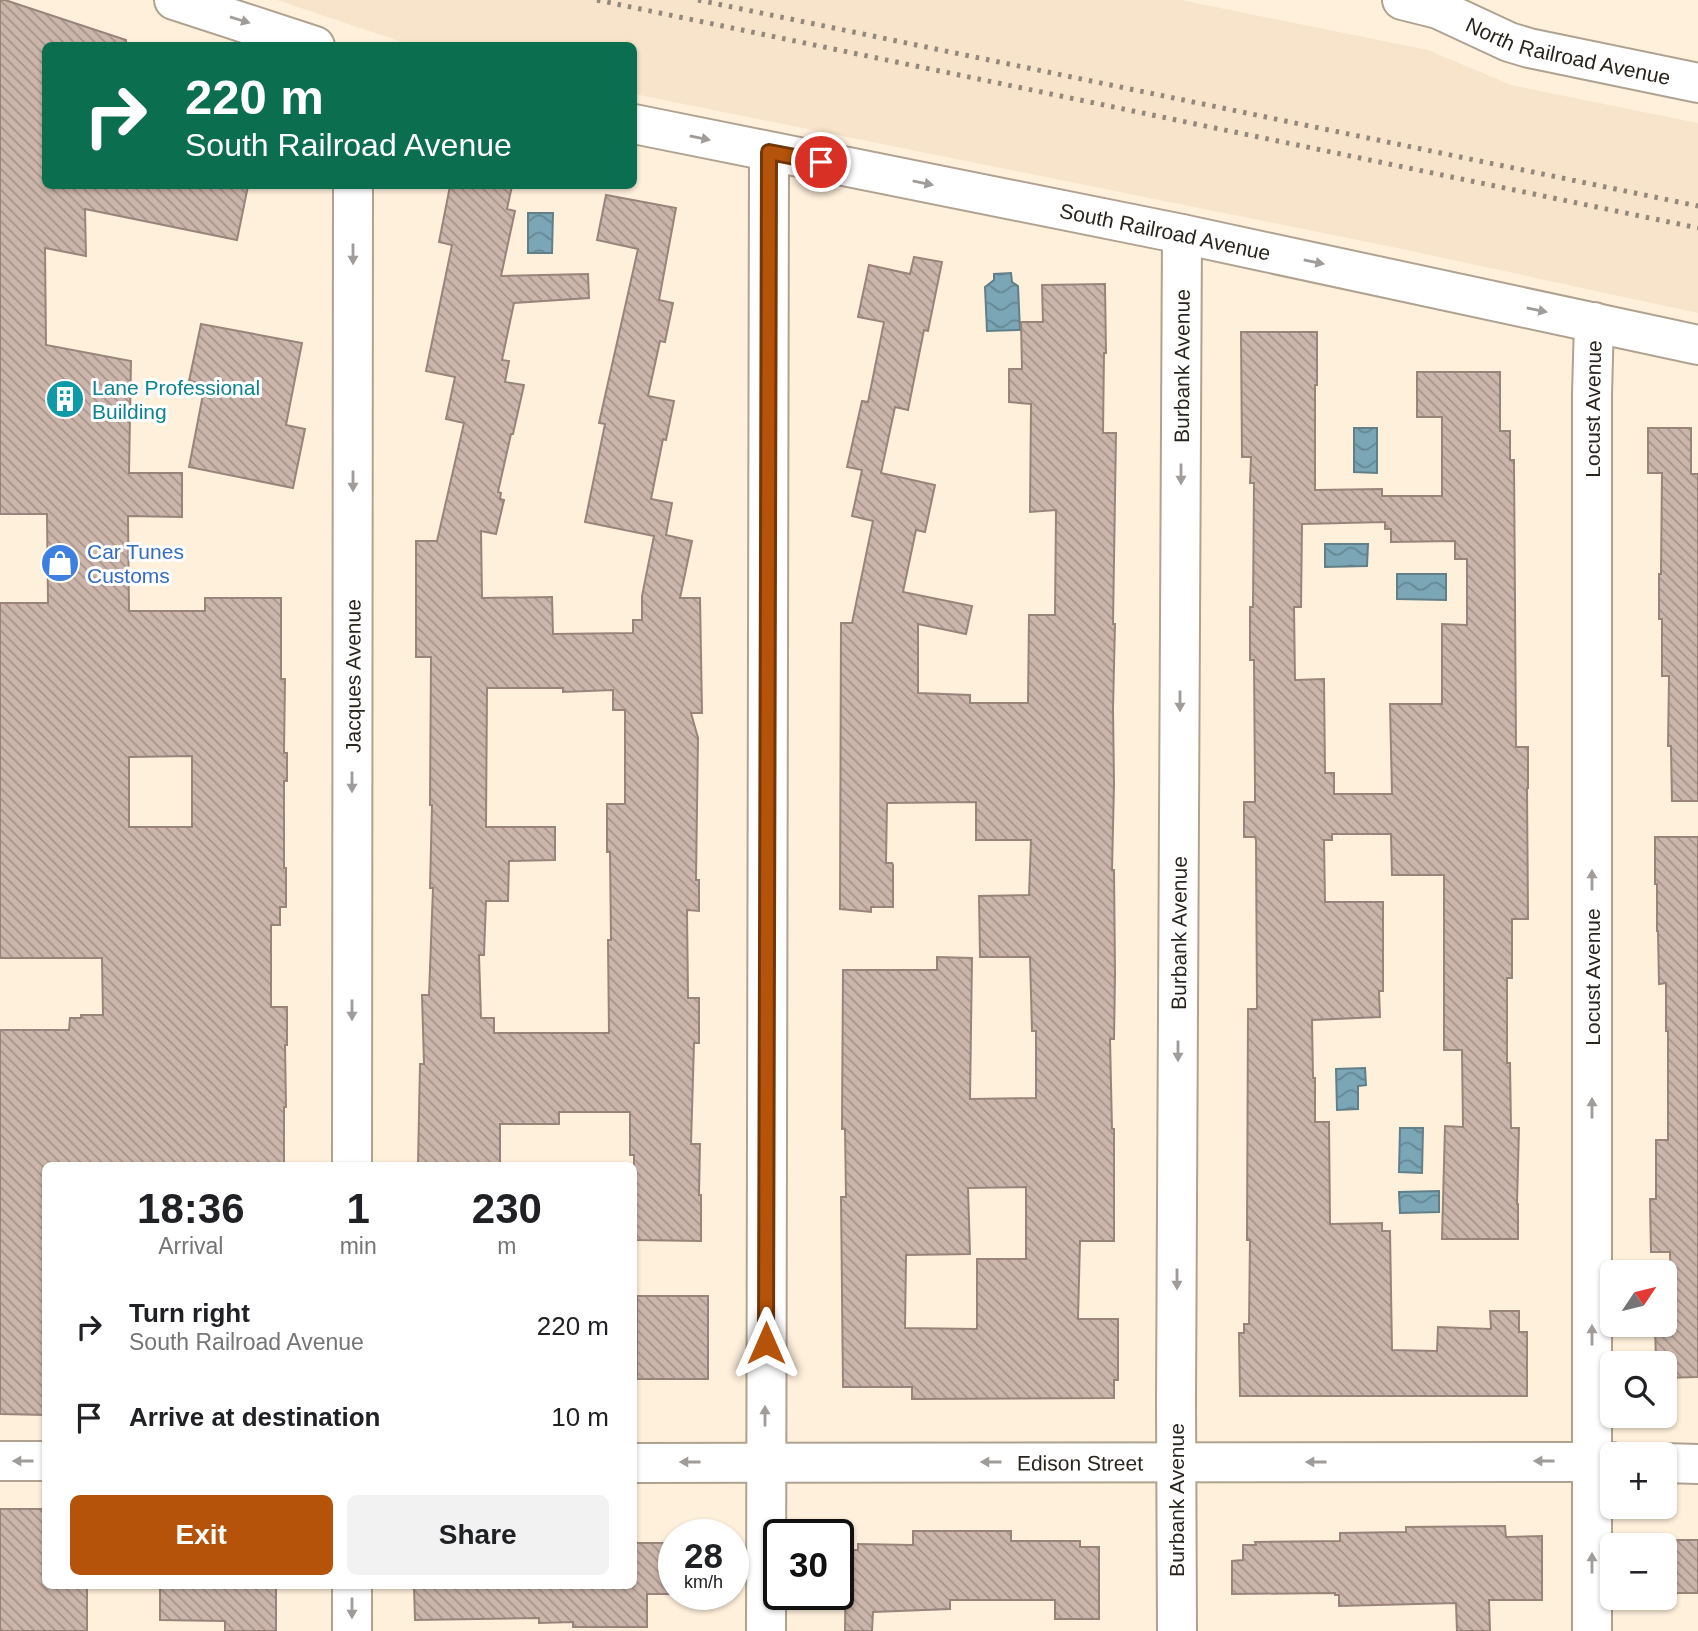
<!DOCTYPE html>
<html lang="en">
<head>
<meta charset="utf-8">
<style>
  body { margin:0; font-family:Arial,sans-serif; background:#f2f2f2; color:#202124; height:100vh; display:flex; flex-direction:column; font-size:26px; white-space:nowrap }
  * { box-sizing:border-box; margin:0 }
  p { font-size:23px; color:#757577 }
  .icon { flex:none; width:38px; height:38px; fill:none; stroke:currentColor; stroke-width:2; stroke-linecap:round; stroke-linejoin:round }
  .map { position:relative; flex:1; overflow:hidden }
  .side { position:absolute; left:42px; top:1162px; width:595px; height:427px; display:flex; flex-direction:column; background:#fff; border-radius:10px; box-shadow:0 2px 5px #0004 }
  .side>* { flex:none }
  .hud { position:absolute; left:42px; top:42px; width:595px; height:147px; border-radius:10px; box-shadow:0 2px 5px #0004; background:#0b6e4f; color:#fff; overflow:hidden }
  .needle { width:46px; rotate:55deg }
  .fabs { position:absolute; left:1600px; top:1260px; display:grid; gap:14px }
  .fabs a { display:grid; place-items:center; width:77px; height:77px; border-radius:10px; background:#fff; box-shadow:0 2px 5px #0004; font-size:35px }
  .speed { position:absolute; left:658px; top:1519px; display:flex; gap:14px; font-size:35px; font-weight:700; text-align:center }
  .speed>* { display:grid; place-content:center; width:91px; height:91px; border-radius:50%; background:#fff; box-shadow:0 2px 5px #0004; line-height:1 }
  .speed small { font-size:18px; font-weight:400 }
  .speed .limit { border:4px solid #111; border-radius:10px; background:#fff; color:#111 }
  .pin { position:absolute; display:grid; place-items:center; width:60px; height:60px; color:#fff; margin:-30px; border:4px solid #fff; border-radius:50%; box-shadow:0 2px 7px #0007 }
  .me { position:absolute; width:77px; margin:-38px; rotate:0deg; stroke-linejoin:round; filter:drop-shadow(0 0 5px #0008) }
  .turn { display:flex; align-items:center; gap:24px; height:147px; padding:0 28px; font-size:32px }
  .turn .icon { width:91px; height:91px; stroke-width:2.5 }
  .turn b { display:block; font-size:49px; line-height:60px }
  .eta { display:flex; justify-content:space-evenly; align-items:center; height:119px; text-align:center }
  .eta b { font-size:42px; font-weight:600; line-height:49px }
  .cta { display:flex; gap:14px; margin-top:auto; padding:14px 28px }
  .cta a { flex:1; height:80px; border-radius:10px; background:#b45309; color:#fff; font-size:28px; font-weight:600; line-height:80px; text-align:center }
  .cta a+a { background:#f2f2f2; color:#202124 }
  ul { padding:0; list-style:none }
  li { display:flex; align-items:center; gap:21px; height:91px; padding:0 28px }
  li div { flex:1 }
  li b { display:block; font-size:26px }
  li em { font-style:normal }
  .map>svg:first-child { display:block }
  .built { fill:#f8e4ca }
  .water { fill:url(#water-waves); stroke:#627f88; stroke-width:2 }
  .building { fill:url(#building-back-hatch); stroke:#9a847a; stroke-width:2; fill-rule:evenodd }
  .lines { fill:none; stroke-linecap:round; stroke-linejoin:round }
  .minor-casing { stroke:#b0a290; stroke-width:42 }
  .minor { stroke:#fff; stroke-width:38 }
  .rail { stroke:#92887b; stroke-width:5; stroke-dasharray:3.5 7; stroke-linecap:butt }
  .oneway { fill:#9f9c99 }
  .route-casing { stroke:#753606; stroke-width:18 }
  .route { stroke:#b45309; stroke-width:12 }
  .labels { text-anchor:middle; dominant-baseline:central; stroke-width:6; stroke-linejoin:round; paint-order:stroke }
  .street-label { font-size:21px; fill:#29241d; stroke:#fff }
  .culture-label { font-size:21px; fill:#0d838f; stroke:#fff; text-anchor:start }
  .shop-label { font-size:21px; fill:#366cbe; stroke:#fff; text-anchor:start }
</style>
</head>
<body>
<div class="map">
<svg width="1698" height="1631" viewBox="0 0 1698 1631">
  <defs>
    <pattern id="water-waves" width="16" height="10" patternUnits="userSpaceOnUse" patternTransform="scale(1.75)"><rect width="16" height="10" fill="#7ba6b6"/><path d="M0 5q4-4 8 0t8 0" fill="none" stroke="#658793"/></pattern>
    <pattern id="building-back-hatch" width="6" height="6" patternUnits="userSpaceOnUse" patternTransform="scale(1.75)"><rect width="6" height="6" fill="#ccb5aa"/><path d="M-1 5l2 2M0 0l6 6M5-1l2 2" fill="none" stroke="#a6938a"/></pattern>
  </defs>
  <rect width="100%" height="100%" fill="#fff0dc"/>
  <!-- built -->
  <path class="built" d="M277,0H1181L1428,50L1511,85L1698,123V313L1397,248L634,94V46L411,45Z"/>
  <!-- water -->
  <path class="water" d="M528,213H553L552,253H528Z
    M1011,273L1012,282L1018,286L1020,330L987,331L985,287L994,280V274Z
    M1354,428H1377V473L1354,472Z
    M1325,544H1368L1367,566L1325,567Z
    M1397,574H1446V600L1397,599Z
    M1365,1068L1366,1085L1358,1086V1109L1337,1110L1336,1069Z
    M1400,1128H1423L1422,1173L1399,1172Z
    M1439,1191V1212L1400,1213L1399,1192Z"/>
  <!-- building -->
  <path class="building" d="M0,0H5L126,40V46H46V186H248L237,240L85,209L86,256L45,248L46,345L131,361L129,473H182V517L128,516L129,611H205V598H281V679H285L284,753H287V781H284V868H286V907H280V925H271V1007H287V1045H285L286,1107H284V1166H46V1415L0,1414V1030H69L70,1018H81V1015H103L102,958H0V603H48L47,514H0ZM192,756V827H129V757Z
    M450,186H512L507,209L515,211L501,276L588,274L589,298L514,303L502,360L509,361L505,382L524,385L513,434H511L498,492L501,493L500,499L504,500L496,534L481,531L482,598L552,597L553,634L633,633V620H642V596L654,536L585,522L605,424L599,423L638,249L597,240L606,195L676,208L659,300L673,303L665,342L660,341L648,396L674,401L666,440L663,439L651,499L672,503L666,535L692,541L680,598H700L702,713H691L698,738L696,880H699V911L687,910L688,998H699V1043H694L691,1144H700L699,1195H701V1241L634,1240V1155H630V1112H559V1124H500V1166H418L420,1064H424L422,995H429L433,888H430L432,805H430L431,657H416V541H437L464,423L446,419L455,377L426,371L452,245L439,242ZM487,688H563V692L613,690V710H625V804H607V852H610L611,940H608L609,1033H494V1018H481L479,955H484L486,901H508L509,861L555,860V827H486Z
    M914,257L942,262L928,331L924,330L908,410L895,407L881,473L935,485L925,532L916,530L903,592L972,606L966,634L918,624V693L970,695V703H1028L1029,615H1055L1056,510L1030,512L1031,404L1009,402V369H1022L1021,322H1043L1042,285L1105,284L1106,353H1104L1103,433H1116L1113,624H1115L1113,709L1114,784L1112,870H1114L1115,973L1114,1039H1110L1112,1129H1114V1241H1080L1078,1319H1118V1380H1114V1398L912,1399V1387H843L841,1197H846L845,1129H842L843,970H937V957L972,958L970,1099L1036,1098V1031H1032L1030,957H980L979,896L1029,895L1031,840H976V802L887,803L886,863H892L893,865V907H871V912L840,909L841,623H852L873,521L852,516L862,470L847,467L862,401L868,402L884,322L858,317L869,265L910,274ZM1026,1187V1259H977V1329L905,1328L906,1255L970,1254L968,1188Z
    M201,324L302,343L286,425L305,429L293,488L189,467L205,384L189,381Z
    M1241,332H1317V385H1315V490L1382,489V496H1442V417H1417V372H1500V431H1510V460H1514L1516,747H1528V788H1527L1528,919H1512V978H1507V1063H1510L1511,1128H1519L1517,1204H1518V1239H1442L1445,1126L1463,1127L1462,1050H1444V875H1392L1391,834H1332V840H1324L1325,902H1383V991H1379L1380,1017L1312,1020L1313,1078H1315V1122H1329L1330,1224L1382,1223V1231H1390L1392,1350L1437,1351L1438,1327L1491,1329L1490,1311H1519V1332H1527V1396H1240L1239,1333H1244V1324H1249L1250,1240H1247L1248,1009H1257L1256,840L1255,837H1244V802H1255V789L1254,660H1250V607H1253L1254,483H1250L1251,457H1242ZM1385,522V529H1391V542L1455,541V559H1467V625L1442,624V704H1390L1392,794H1334V773H1325L1324,679L1295,680L1294,607H1301L1302,524Z
    M1648,428H1691V474H1698V801H1672L1671,746H1668L1669,676H1662V619H1659V574H1661L1662,473H1648Z
    M1655,837H1698V1377L1664,1378V1363H1656L1655,1325H1664V1307H1671L1670,1252H1651L1650,1199H1656V1140H1668V1031H1666V983L1659,984L1658,931H1657V884H1655Z
    M637,1296H708V1379H637Z
    M0,1509H46V1586H87V1631H0Z
    M1505,1526L1506,1537L1542,1536V1600H1489L1490,1631H1457L1456,1603L1339,1606V1595H1335V1593L1232,1594V1561L1243,1560V1545H1256L1255,1542L1340,1541V1533L1406,1532V1527Z
    M913,1531H1011V1541H1080V1547H1099V1619H1055V1600H950V1609L873,1612L872,1631H845L846,1550H858V1544L913,1545Z
    M1667,1540H1698V1593H1667Z
    M634,1543H674V1594H647V1627H573V1622L539,1623V1618L415,1620L414,1586H634Z
    M160,1586H276V1631H225V1621L160,1620Z"/>
  <g class="lines">
    <defs>
      <g id="minor">
        <path d="M174,0L315,46"/>
        <path id="s1" d="M1402,0L1438,9L1509,42L1529,48L1698,83"/>
        <path id="s2" d="M634,124L1182,234L1698,345"/>
        <path id="s3" d="M352,1166L353,186"/>
        <path d="M0,1461H46"/>
        <path id="s4" d="M634,1463L1612,1462"/>
        <path d="M1664,1463L1698,1464"/>
        <path d="M352,1586V1631"/>
        <path d="M766,1631L769,152"/>
        <path id="s5" d="M1177,1631L1176,1400L1182,234"/>
        <path id="s6" d="M1592,1631V394L1594,322"/>
      </g>
    </defs>
    <!-- minor casing -->
    <use href="#minor" class="minor-casing"/>
    <!-- minor -->
    <use href="#minor" class="minor"/>
    <!-- rail -->
    <path class="rail" d="M597,0L1698,228
      M698,0L1698,206"/>
  </g>
  <!-- one-way arrows -->
  <defs><path id="oneway-solid" d="M-6-.8H1V-3.2L6.5 0L1 3.2V.8H-6Z" transform="scale(1.75)"/></defs>
  <g class="oneway">
    <use href="#oneway-solid" transform="translate(240 20) rotate(17)"/>
    <use href="#oneway-solid" transform="translate(700 138) rotate(12)"/>
    <use href="#oneway-solid" transform="translate(923 183) rotate(11)"/>
    <use href="#oneway-solid" transform="translate(353 254) rotate(90)"/>
    <use href="#oneway-solid" transform="translate(1314 262) rotate(12)"/>
    <use href="#oneway-solid" transform="translate(1537 310) rotate(12)"/>
    <use href="#oneway-solid" transform="translate(1181 474) rotate(90)"/>
    <use href="#oneway-solid" transform="translate(353 481) rotate(90)"/>
    <use href="#oneway-solid" transform="translate(1180 701) rotate(90)"/>
    <use href="#oneway-solid" transform="translate(352 782) rotate(90)"/>
    <use href="#oneway-solid" transform="translate(1592 880) rotate(-90)"/>
    <use href="#oneway-solid" transform="translate(352 1010) rotate(90)"/>
    <use href="#oneway-solid" transform="translate(1178 1051) rotate(90)"/>
    <use href="#oneway-solid" transform="translate(1592 1108) rotate(-90)"/>
    <use href="#oneway-solid" transform="translate(1177 1279) rotate(90)"/>
    <use href="#oneway-solid" transform="translate(1592 1335) rotate(-90)"/>
    <use href="#oneway-solid" transform="translate(765 1416) rotate(-90)"/>
    <use href="#oneway-solid" transform="translate(23 1461) rotate(-180)"/>
    <use href="#oneway-solid" transform="translate(1544 1461) rotate(180)"/>
    <use href="#oneway-solid" transform="translate(690 1462) rotate(180)"/>
    <use href="#oneway-solid" transform="translate(991 1462) rotate(180)"/>
    <use href="#oneway-solid" transform="translate(1316 1462) rotate(180)"/>
    <use href="#oneway-solid" transform="translate(1592 1563) rotate(-90)"/>
    <use href="#oneway-solid" transform="translate(352 1608) rotate(90)"/>
  </g>
  <g class="lines">
    <defs>
      <path id="route" d="M766,1343L769,152L821,162"/>
    </defs>
    <!-- route casing -->
    <use href="#route" class="route-casing"/>
    <!-- route -->
    <use href="#route" class="route"/>
  </g>
  <!-- icons -->
  <defs>
    <symbol id="building-disc" viewBox="-11 -11 22 22"><circle r="9.5" fill="#0f9aa8" stroke="#fff"/><path d="M-4-6H4V6H1V3H-1V6H-4ZM-2.5-4.3h1.7v1.8h-1.7ZM.8-4.3h1.7v1.8H.8ZM-2.5-1h1.7V.8h-1.7ZM.8-1h1.7V.8H.8Z" fill="#fff"/></symbol>
    <symbol id="shop-disc" viewBox="-11 -11 22 22"><circle r="9.5" fill="#3f7fe0" stroke="#fff"/><path d="M-5-2.5h2.3a2.7 3.5 0 0 1 5.4 0H5L5.5 6h-11ZM-1.5-2.5h3a1.5 2.3 0 0 0-3 0Z" fill="#fff"/></symbol>
  </defs>
  <g fill-rule="evenodd">
    <use href="#building-disc" x="43" y="377" width="44" height="44"/>
    <use href="#shop-disc" x="38" y="541" width="44" height="44"/>
  </g>
  <g class="labels">
    <!-- street labels -->
    <g class="street-label">
      <text stroke="none"><textPath href="#s1" startOffset="175">North Railroad Avenue</textPath></text>
      <text stroke="none"><textPath href="#s2" startOffset="542">South Railroad Avenue</textPath></text>
      <text stroke="none"><textPath href="#s5" startOffset="1265">Burbank Avenue</textPath></text>
      <text stroke="none"><textPath href="#s6" startOffset="1222">Locust Avenue</textPath></text>
      <text stroke="none"><textPath href="#s3" startOffset="490">Jacques Avenue</textPath></text>
      <text stroke="none"><textPath href="#s5" startOffset="698">Burbank Avenue</textPath></text>
      <text transform="translate(1592 977) rotate(-90)">Locust Avenue</text>
      <text stroke="none"><textPath href="#s4" startOffset="446">Edison Street</textPath></text>
      <text transform="translate(1176 1500) rotate(-90)">Burbank Avenue</text>
    </g>
    <!-- culture labels -->
    <g class="culture-label">
      <text x="92" y="387">Lane Professional<tspan x="92" dy="24">Building</tspan></text>
    </g>
    <!-- shop labels -->
    <g class="shop-label">
      <text x="87" y="551">Car Tunes<tspan x="87" dy="24">Customs</tspan></text>
    </g>
  </g>
</svg>
<div class="fabs">
<a><svg class="needle" viewBox="-14 -14 28 28"><path d="M0-13l5 13h-10z" fill="#e53935"/><path d="M0 13l5-13h-10z" fill="#757577"/></svg></a>
<a><svg class="icon" aria-label="search" viewBox="0 0 24 24"><circle cx="10" cy="10" r="6"/><path d="M15 15l6 6"/></svg></a>
<a>+</a>
<a>−</a>
</div>
<div class="speed"><div>28<small>km/h</small></div><div class="limit">30</div></div>
<div class="pin" style="left:821px;top:162px;background:#d93025"><svg class="icon" aria-label="arrive" viewBox="0 0 24 24"><path d="M6 21V4h12l-3 4 3 4H6"/></svg></div>
<svg class="me" style="left:766px;top:1343px" viewBox="-20 -20 40 40"><path d="M0-17L14 15 0 8-14 15z" fill="#b45309" stroke="#fff" stroke-width="4"/></svg>
<div class="hud">
<div class="turn"><svg class="icon" aria-label="right" viewBox="0 0 24 24"><path d="M7 20v-9h11M14 6l5 5-5 5"/></svg><div><b>220 m</b>South Railroad Avenue</div></div>
</div>
<section class="side">
<div class="eta">
<div><b>18:36</b><p>Arrival</p></div>
<div><b>1</b><p>min</p></div>
<div><b>230</b><p>m</p></div>
</div>
<ul>
<li><svg class="icon" aria-label="right" viewBox="0 0 24 24"><path d="M7 20v-9h11M14 6l5 5-5 5"/></svg><div><b>Turn right</b><p>South Railroad Avenue</p></div><em>220 m</em></li>
<li><svg class="icon" aria-label="arrive" viewBox="0 0 24 24"><path d="M6 21V4h12l-3 4 3 4H6"/></svg><div><b>Arrive at destination</b></div><em>10 m</em></li>
</ul>
<div class="cta"><a>Exit</a><a>Share</a></div>
</section>
</div>
</body>
</html>
